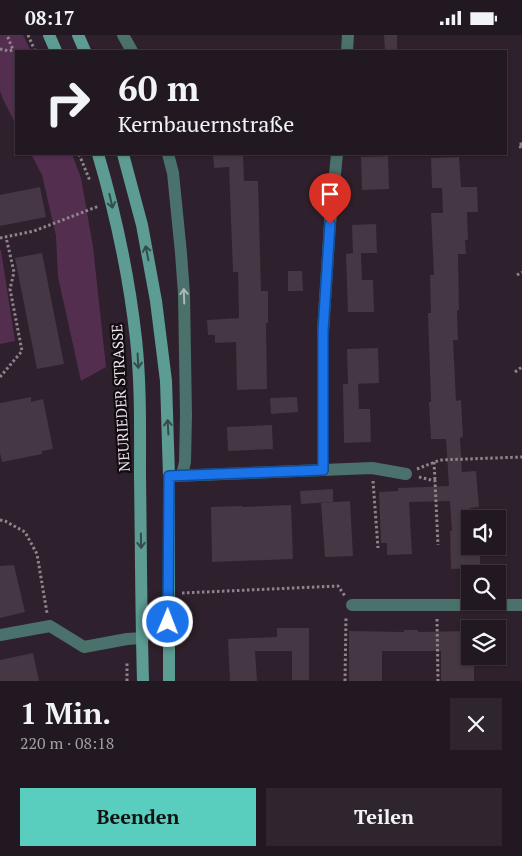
<!DOCTYPE html>
<html lang="de">
<head>
<meta charset="utf-8">
<style>
  body { margin:0; font-family:"PT Serif",serif; background:#2e252e; color:#f1f3f6; height:100vh; display:flex; flex-direction:column; font-size:19px; white-space:nowrap }
  * { box-sizing:border-box; margin:0 }
  p { font-size:16px; color:#a2a0a5 }
  .icon { flex:none; width:28px; height:28px; fill:none; stroke:currentColor; stroke-width:2; stroke-linecap:round; stroke-linejoin:round }
  .map { position:relative; height:646px; overflow:hidden }
  .drawer { display:flex; flex-direction:column; background:#221821; flex:1 }
  .drawer>* { flex:none }
  .banner { position:absolute; left:15px; top:15px; width:492px; height:105px; border-radius:0px; box-shadow:0 1px 4px #0004,0 0 0 1px #3f373f; background:#221821; color:#f1f3f6; overflow:hidden }
  .fabs { position:absolute; left:461px; top:475px; display:grid; gap:10px }
  .fabs a { display:grid; place-items:center; width:45px; height:45px; border-radius:0px; background:#221821; box-shadow:0 1px 4px #0004,0 0 0 1px #3f373f; font-size:25px }
  .pin { position:absolute; display:grid; place-items:center; width:42px; height:42px; color:#fff; margin:-51px -21px; border-radius:50% 50% 50% 0; rotate:-45deg; box-shadow:0 0 5px #0007 }
  .pin .icon { rotate:45deg }
  .me { position:absolute; width:55px; margin:-28px; rotate:1deg; stroke-linejoin:round; filter:drop-shadow(0 0 4px #0008) }
  .turn { display:flex; align-items:center; gap:18px; height:105px; padding:0 20px; font-size:22px }
  .turn .icon { width:65px; height:65px; stroke-width:2.5 }
  .turn b { display:block; font-size:35px; line-height:42px }
  .round { display:grid; place-items:center; flex:none; width:52px; height:52px; border-radius:0px; background:#2e252e }
  .overview { display:flex; align-items:center; justify-content:space-between; height:85px; padding:0 20px }
  h1 { font-size:30px; font-weight:800; line-height:38px }
  .primary-button { display:flex; gap:10px; margin-top:auto; padding:10px 20px }
  .primary-button a { flex:1; height:58px; border-radius:0px; background:#59cebe; color:#111; font-size:20px; font-weight:800; line-height:58px; text-align:center }
  .primary-button a+a { background:#2e252e; color:#f1f3f6 }
  .status { display:flex; justify-content:space-between; align-items:center; height:35px; padding:0 25px; background:#221821; direction:ltr }
  .status svg { height:14px; fill:currentColor }
  .map>svg:first-child { display:block }
  .green { fill:#532e4f }
  .building { fill:#453743 }
  .lines { fill:none; stroke-linecap:round; stroke-linejoin:round }
  .path { stroke:#8f838d; stroke-width:3; stroke-dasharray:2.5 2.5; stroke-linecap:butt }
  .street { stroke:#4a716b; stroke-width:12 }
  .secondary { stroke:#5c9c92; stroke-width:12 }
  .oneway { stroke:#334d4b }
  .oneway2 { stroke:#aeb7ba }
  .route-casing { stroke:#114b97; stroke-width:12 }
  .route { stroke:#1a73e8; stroke-width:9 }
  .labels { text-anchor:middle; dominant-baseline:central; stroke-width:4.5; stroke-linejoin:round; paint-order:stroke }
  .street-label { font-size:15px; fill:#f0e6ee; stroke:#120c11 }
</style>
</head>
<body>
<div class="status"><b>08:17</b><svg viewBox="0 0 49 12"><path d="M0 12V9h3v3zM5 12V6h3v6zM10 12V3h3v9zM15 12V0h3v12zM26 1h20v11H26zM47 4h2v5h-2z"/></svg></div>
<div class="map">
<svg width="522" height="646" viewBox="0 0 522 646">
  <rect width="100%" height="100%" fill="#2e202c"/>
  <!-- green -->
  <path class="green" d="M0,0H23L31,16H16V90L3,64L0,56Z
    M31,119H72L81,143L93,212L106,332L81,346L58,242L56,201L42,140Z
    M0,215H1L15,306L0,309Z"/>
  <!-- building -->
  <path class="building" d="M384,0H397V16H385Z
    M213,119H243L244,146H258L261,256H268V288H266L267,354L237,355L236,307L215,308V300H208L207,285L239,283L238,237H233L229,132L214,133Z
    M388,121L389,154L362,155L361,122Z
    M459,122L461,152H477L478,177H467L468,205H465L466,219H458L459,275H457L458,305H453L456,366L461,365L463,402L460,403L462,437L476,436L479,472L470,473V511H480V533L451,534L450,496H452L450,466L409,467L412,519L387,520V508H381L379,457L398,456V453L449,451L446,404H431L429,367H431L428,278H431L430,240H434L431,178H443L442,153H432L431,123Z
    M40,152L46,182L0,191V160Z
    M376,189L377,218H361L362,245H373L374,277H348L346,219L353,218L352,190Z
    M42,218L64,329L37,334L15,223Z
    M288,236H302L303,256H288Z
    M378,313L379,348L351,349L358,348L359,374H370L371,407L344,408L343,349H348L347,314Z
    M31,362V367L43,364L53,414L42,416V419L2,427L0,418V368Z
    M297,362L298,377L271,379L270,363Z
    M272,390L273,414L228,416L227,392Z
    M333,454V467L301,469L300,456Z
    M350,466L353,521L325,522L321,468Z
    M291,470L293,524L212,527L211,472L242,471V472Z
    M14,530L25,577L0,583V531Z
    M277,593H309V645H292V616H255L257,646H230L228,604L277,602Z
    M404,595H418V597L470,596V621H474V646H441V616H382V646H349V596L404,597Z
    M33,618L39,646H0V625Z"/>
  <g class="lines">
    <!-- path -->
    <path class="path" d="M28,0L35,16
      M0,14L9,16L13,15L7,0
      M522,109H519L522,115
      M79,119L90,146
      M0,203L34,196L99,171
      M517,240L522,237
      M515,337L522,332
      M0,342L22,316L10,254L14,237L6,202
      M434,427L435,446
      M417,434L440,425L522,422
      M419,442L435,446L438,510
      M373,446L378,513
      M0,485L5,486L25,497L37,519L47,578
      M182,558L338,551L345,561
      M437,584L438,646
      M127,646V628
      M345,646L346,581"/>
    <!-- street -->
    <path class="street" d="M123,0L132,16
      M347,16L348,0
      M168,119L173,138L181,218L184,259L186,380L185,427L182,440
      M323,435V296L330,189L337,119
      M174,441L372,433L406,439
      M352,570H522
      M0,600L50,591L84,612L127,604L143,603"/>
    <!-- secondary -->
    <path class="secondary" d="M49,0L56,16
      M78,0L85,16
      M98,119C116,180 129,241 136,304C141,350 140,396 140,441C141,509 141,578 143,646
      M123,119L142,190L156,266L166,346L169,441V646"/>
  </g>
  <!-- one-way arrows -->
  <defs><path id="oneway-shaft" d="M-6 0H5M1.5-3L5.5 0L1.5 3" fill="none" stroke-width="1.6" stroke-linecap="round" stroke-linejoin="round" transform="scale(1.25)"/></defs>
  <g class="oneway">
    <use href="#oneway-shaft" transform="translate(111 166) rotate(77)"/>
    <use href="#oneway-shaft" transform="translate(147 218) rotate(-101)"/>
    <use href="#oneway-shaft" transform="translate(138 326) rotate(87)"/>
    <use href="#oneway-shaft" transform="translate(168 392) rotate(-93)"/>
    <use href="#oneway-shaft" transform="translate(141 506) rotate(89)"/>
  </g>
  <use class="oneway2" href="#oneway-shaft" transform="translate(184 261) rotate(-92)"/>
  <g class="lines">
    <defs>
      <path id="route" d="M168,587L169,441L323,435V296L330,189"/>
    </defs>
    <!-- route casing -->
    <use href="#route" class="route-casing"/>
    <!-- route -->
    <use href="#route" class="route"/>
  </g>
  <g class="labels">
    <!-- street labels -->
    <g class="street-label">
      <text transform="translate(120 363) rotate(-93)">NEURIEDER STRASSE</text>
    </g>
  </g>
</svg>
<div class="fabs">
<a><svg class="icon" aria-label="sound" viewBox="0 0 24 24"><path d="M4 9h4l5-4v14l-5-4H4zM17 9q2 3 0 6"/></svg></a>
<a><svg class="icon" aria-label="search" viewBox="0 0 24 24"><circle cx="10" cy="10" r="6"/><path d="M15 15l6 6"/></svg></a>
<a><svg class="icon" aria-label="layers" viewBox="0 0 24 24"><path d="M12 4l9 5-9 5-9-5zM3 14l9 5 9-5"/></svg></a>
</div>
<div class="pin" style="left:330px;top:189px;background:#d93025"><svg class="icon" aria-label="arrive" viewBox="0 0 24 24"><path d="M6 21V4h12l-3 4 3 4H6"/></svg></div>
<svg class="me" style="left:168px;top:587px" viewBox="-20 -20 40 40"><circle r="17" fill="#1a73e8" stroke="#fff" stroke-width="3"/><path d="M0-11L8 9 0 5-8 9z" fill="#fff"/></svg>
<div class="banner">
<div class="turn"><svg class="icon" aria-label="right" viewBox="0 0 24 24"><path d="M7 20v-9h11M14 6l5 5-5 5"/></svg><div><b>60 m</b>Kernbauernstraße</div></div>
</div>
</div>
<section class="drawer">
<div class="overview"><div><h1>1 Min.</h1><p>220 m · 08:18</p></div><a class="round"><svg class="icon" aria-label="close" viewBox="0 0 24 24"><path d="M6 6l12 12M18 6L6 18"/></svg></a></div>
<div class="primary-button"><a>Beenden</a><a>Teilen</a></div>
</section>
</body>
</html>
